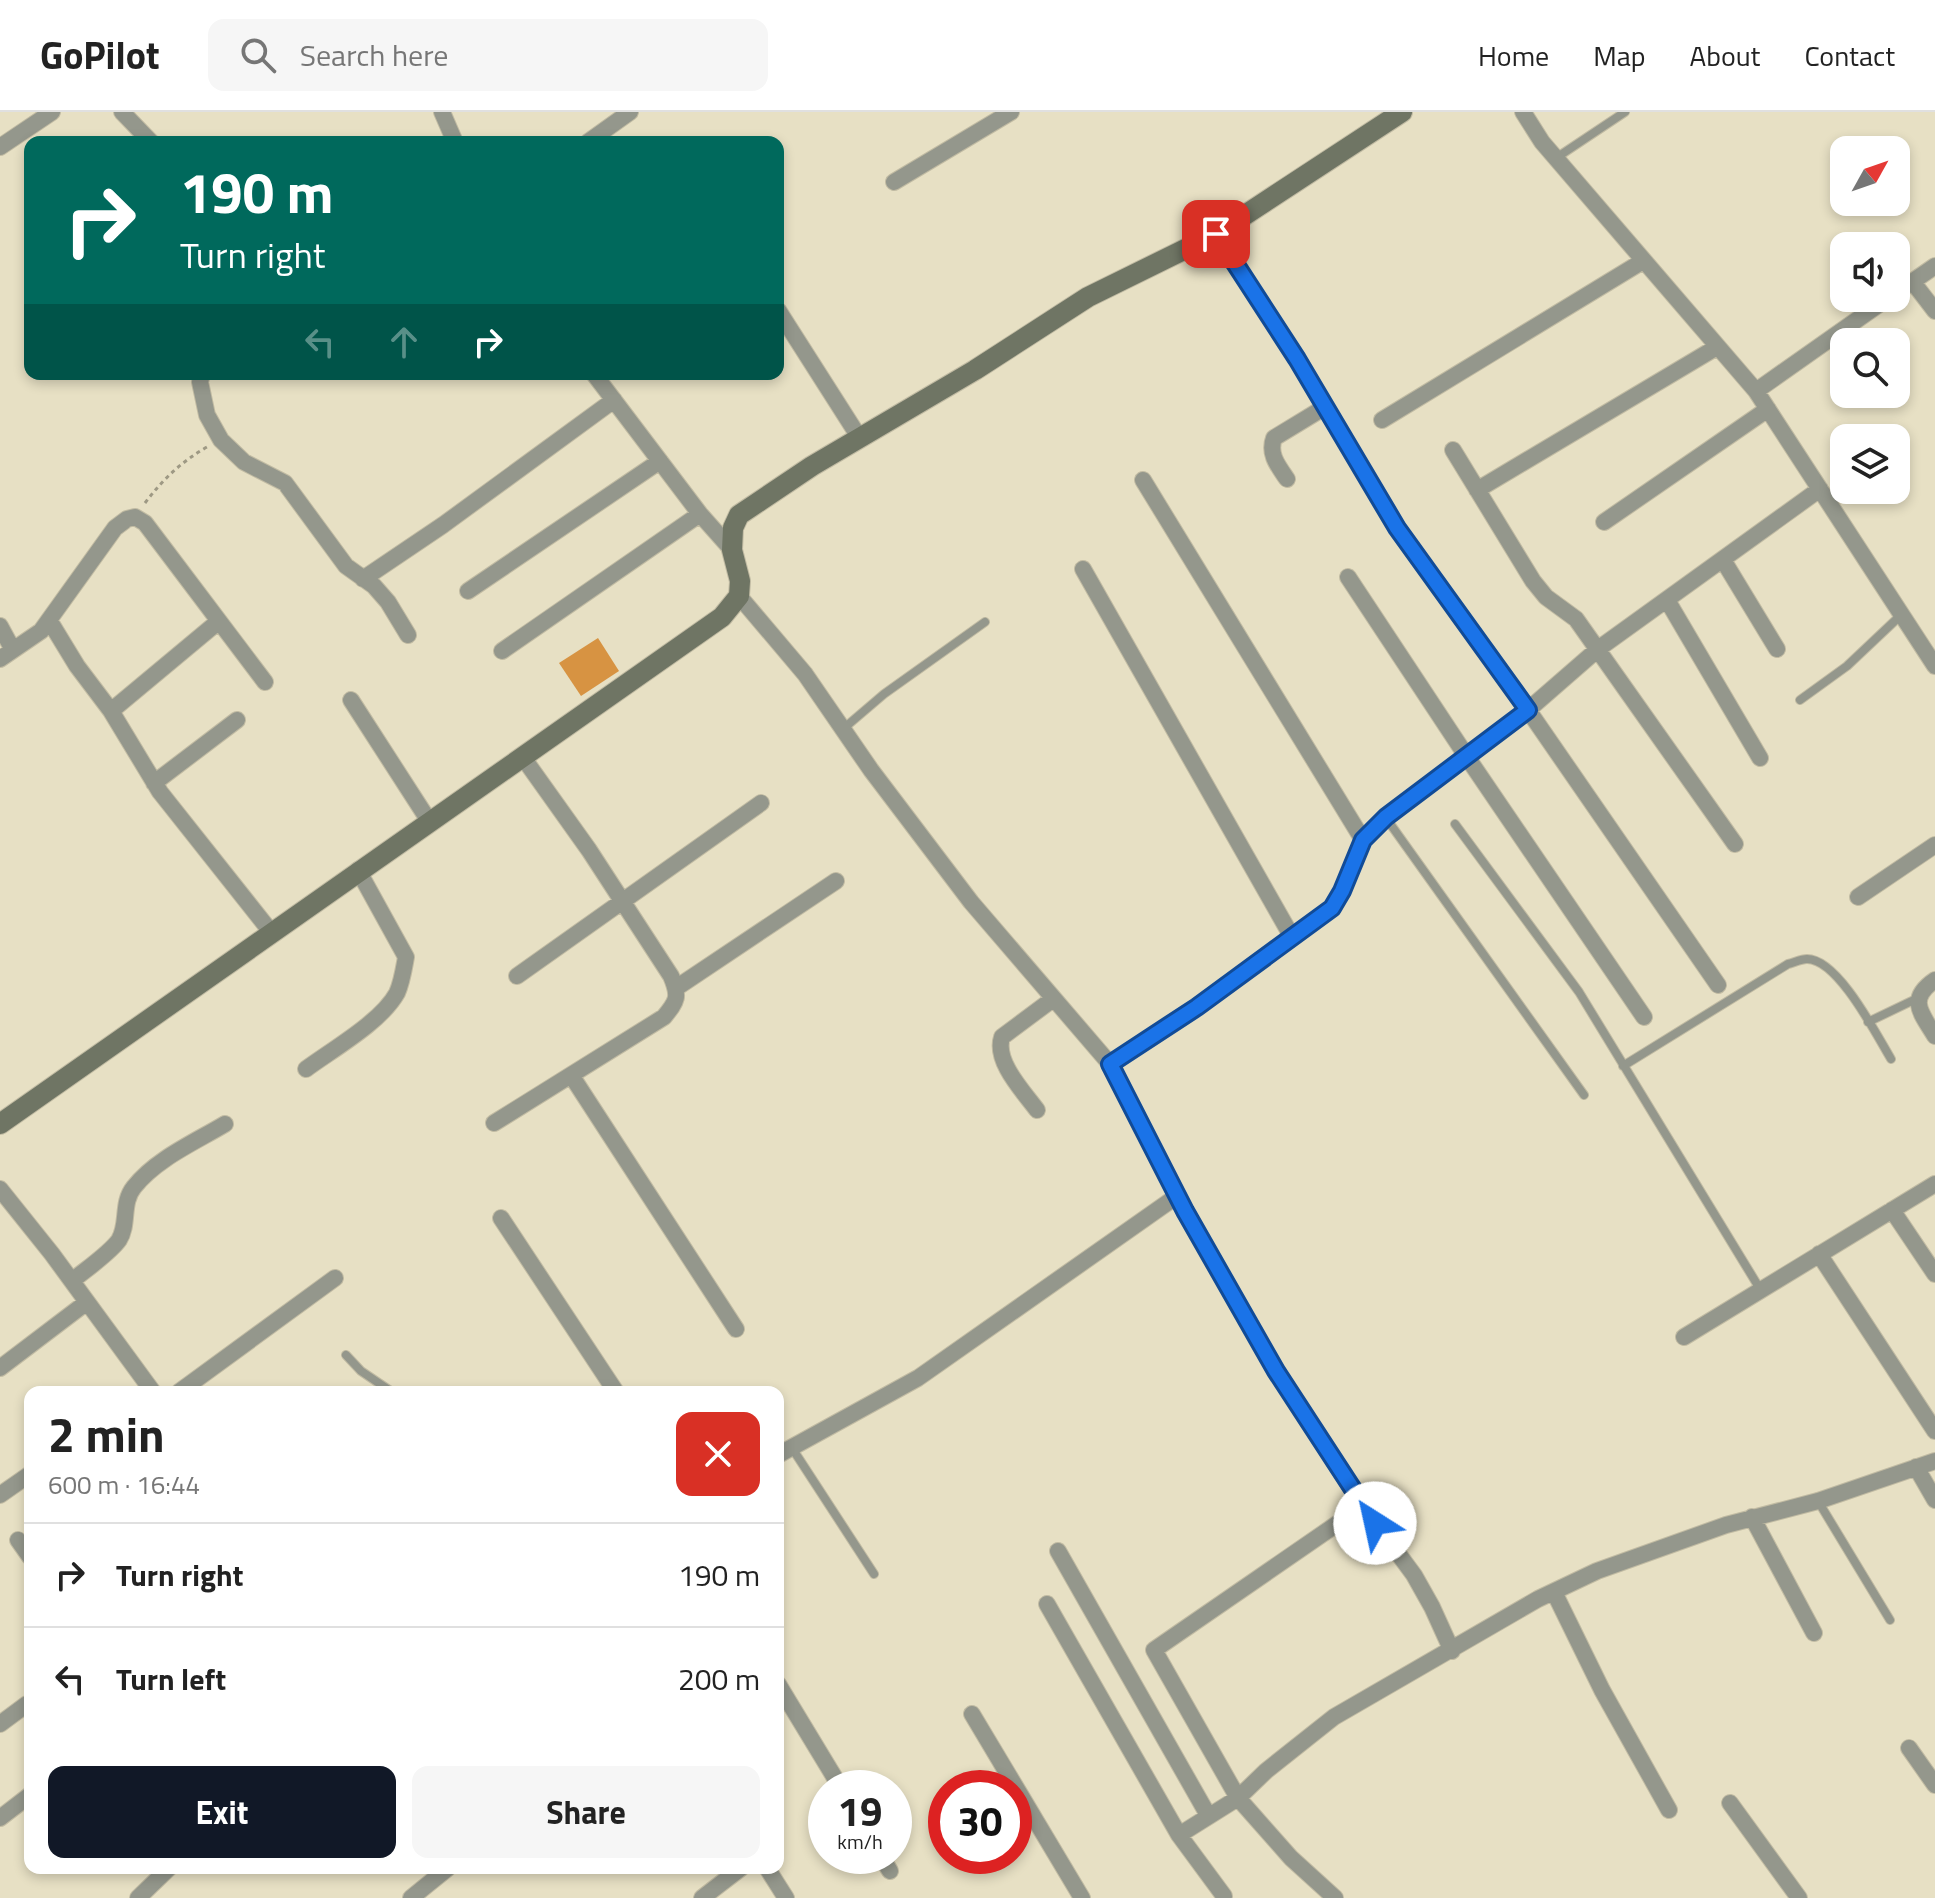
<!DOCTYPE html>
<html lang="en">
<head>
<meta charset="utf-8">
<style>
  body { margin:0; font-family:"Titillium Web",sans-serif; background:#f6f6f6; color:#222; height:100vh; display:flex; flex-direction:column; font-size:30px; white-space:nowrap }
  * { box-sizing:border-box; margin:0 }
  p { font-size:26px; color:#767676 }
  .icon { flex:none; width:44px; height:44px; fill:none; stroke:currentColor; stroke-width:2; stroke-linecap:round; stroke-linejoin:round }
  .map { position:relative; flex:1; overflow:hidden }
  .panel { position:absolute; left:24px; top:1274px; width:760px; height:488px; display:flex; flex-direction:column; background:#fff; border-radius:16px; box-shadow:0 4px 12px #0003 }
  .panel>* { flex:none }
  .hud { position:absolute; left:24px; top:24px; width:760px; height:244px; border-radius:16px; box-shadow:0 4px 12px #0003; background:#00695c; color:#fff; overflow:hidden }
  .needle { width:52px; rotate:50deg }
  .controls { position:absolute; left:1830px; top:24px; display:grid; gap:16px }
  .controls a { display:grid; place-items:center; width:80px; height:80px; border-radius:16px; background:#fff; box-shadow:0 4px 12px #0003; font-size:40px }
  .speed { position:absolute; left:808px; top:1658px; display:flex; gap:16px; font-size:40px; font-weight:700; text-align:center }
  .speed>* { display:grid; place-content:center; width:104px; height:104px; border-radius:50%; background:#fff; box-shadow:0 4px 12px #0003; line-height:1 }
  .speed small { font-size:20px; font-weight:400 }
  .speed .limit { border:12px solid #d22; background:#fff; color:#111 }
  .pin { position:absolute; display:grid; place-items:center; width:68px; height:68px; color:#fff; margin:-34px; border-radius:16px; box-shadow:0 4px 12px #0006 }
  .me { position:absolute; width:88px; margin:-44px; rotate:325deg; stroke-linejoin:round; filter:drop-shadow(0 0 6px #0008) }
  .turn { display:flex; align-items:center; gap:28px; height:168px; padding:0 24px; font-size:36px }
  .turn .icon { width:104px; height:104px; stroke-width:2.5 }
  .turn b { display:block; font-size:56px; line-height:68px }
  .lanes { display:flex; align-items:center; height:76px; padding:0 24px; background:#0003; justify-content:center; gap:40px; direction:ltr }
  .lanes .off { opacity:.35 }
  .round { display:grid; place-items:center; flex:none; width:84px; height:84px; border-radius:16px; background:#f6f6f6 }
  .head { display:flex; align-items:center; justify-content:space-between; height:136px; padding:0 24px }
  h1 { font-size:48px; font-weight:700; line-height:60px }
  .button { display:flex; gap:16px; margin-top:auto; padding:16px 24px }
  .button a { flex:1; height:92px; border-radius:16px; background:#111827; color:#fff; font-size:32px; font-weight:700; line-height:92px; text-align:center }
  .button a+a { background:#f6f6f6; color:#222 }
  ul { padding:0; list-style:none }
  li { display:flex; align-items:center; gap:24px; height:104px; padding:0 24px; border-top:2px solid #e0e0e0 }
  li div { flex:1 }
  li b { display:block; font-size:30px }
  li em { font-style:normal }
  header { display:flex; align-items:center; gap:48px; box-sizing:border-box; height:112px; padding:0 40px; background:#fff; border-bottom:2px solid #e0e0e0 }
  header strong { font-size:38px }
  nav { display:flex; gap:44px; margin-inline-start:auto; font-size:28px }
  .search { width:560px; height:72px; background:#f6f6f6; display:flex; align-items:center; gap:20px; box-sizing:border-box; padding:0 28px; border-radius:16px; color:#767676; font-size:30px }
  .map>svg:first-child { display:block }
  .building { fill:#d79342 }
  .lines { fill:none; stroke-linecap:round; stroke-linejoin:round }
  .service-casing { stroke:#c1bba3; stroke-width:10 }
  .minor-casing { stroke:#c1bba3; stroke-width:18 }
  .secondary-casing { stroke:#c1bba3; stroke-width:22 }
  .path { stroke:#9e9984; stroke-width:3; stroke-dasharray:4 4; stroke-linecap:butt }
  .service { stroke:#94978c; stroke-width:8 }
  .minor { stroke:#94978c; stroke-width:16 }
  .secondary { stroke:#6f7564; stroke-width:20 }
  .route-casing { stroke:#114b97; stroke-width:20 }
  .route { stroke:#1a73e8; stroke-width:14 }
</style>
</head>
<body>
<header>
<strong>GoPilot</strong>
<div class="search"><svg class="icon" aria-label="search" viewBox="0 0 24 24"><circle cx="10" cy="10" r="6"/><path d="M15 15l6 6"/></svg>Search here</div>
<nav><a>Home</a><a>Map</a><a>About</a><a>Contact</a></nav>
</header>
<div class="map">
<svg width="1935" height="1786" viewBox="0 0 1935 1786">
  <rect width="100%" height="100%" fill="#e7e0c4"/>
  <!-- building -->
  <path class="building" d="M598,526L619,559L581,584L559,551Z"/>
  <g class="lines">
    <defs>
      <path id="service" d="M1556,46L1625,0
        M1800,588L1847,554L1901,503
        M843,617L884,582L985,510
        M1386,706L1584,983
        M1455,712L1579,880L1760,1177
        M1868,910L1918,886
        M1623,954L1788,852C1793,851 1801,847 1807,847C1838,847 1876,922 1891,947
        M346,1243L361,1259L392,1280
        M792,1336L874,1462
        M1818,1389L1890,1508"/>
      <path id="minor" d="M122,0L151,30
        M442,0L455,30
        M1523,0L1542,30L1756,279L1935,554
        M588,30L630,0
        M0,35L52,0
        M894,70L1011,0
        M1216,122L1297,247L1397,416L1528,598L1718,873
        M1912,169L1935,199
        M1896,181L1935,154
        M778,198L859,325
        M202,262L200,270L207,303L221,328L244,350L285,371L346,454L374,474L388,490L408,523
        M594,262L700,402L732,438
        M1756,279L1888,186
        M1382,308L1643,149
        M1453,338L1533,469L1546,485L1576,507L1735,732
        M1287,367C1278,354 1268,342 1274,326L1325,295
        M1143,368L1363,728
        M1477,378L1717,235
        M1604,410L1768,297
        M1723,448L1777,537
        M1083,457L1292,825
        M1348,465L1467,645L1644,905
        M363,467L443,413L614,288
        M468,479L660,349
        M739,484L805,562L871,658L971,790L1110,952L1197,895L1332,796L1342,779L1363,728L1386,705L1528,598L1598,537L1820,377
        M1667,488L1760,646
        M49,508L77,554L111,599L160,680L271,820
        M0,514L13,538
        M502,539L700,402
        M0,547L41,519L115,416L127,407L135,405L145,411L265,570
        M351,588L429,709
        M111,599L219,509
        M154,671L237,608
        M1858,785L1935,733
        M517,864L761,691
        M1935,868C1907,887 1921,901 1935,924
        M676,876L836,769
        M1110,952L1185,1099L1276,1259L1363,1394L1154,1538L1238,1686L1179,1723
        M306,957C333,937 381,910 397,881C402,870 404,856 406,845L358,758
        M571,963L736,1217
        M1037,998C1023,979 994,949 1002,925L1053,887
        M494,1011L664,905C677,889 680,885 671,864L589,738L522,644
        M0,1077L52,1142L153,1280
        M1892,1098L1935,1162
        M501,1106L616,1280
        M1819,1142L1935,1319
        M72,1169C85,1158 110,1141 119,1128C129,1112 121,1091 134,1075C156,1047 195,1030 225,1012
        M1684,1225L1935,1072
        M0,1256L87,1190
        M179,1280L335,1166
        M778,1343L918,1266L1177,1084
        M1916,1355L1935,1388
        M0,1383L30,1362
        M1363,1394L1414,1463L1432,1495L1452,1539
        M1752,1405L1814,1521
        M18,1428L30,1445
        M1058,1439L1208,1703
        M1554,1480L1602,1578L1669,1698
        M1047,1492L1179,1723L1224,1784
        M778,1572L841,1676
        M972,1602L1082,1786
        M0,1612L27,1592
        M1909,1636L1935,1673
        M1730,1691L1799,1786
        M0,1706L30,1683
        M881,1744L890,1759
        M767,1756L786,1786
        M138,1786L169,1756
        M411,1786L448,1756
        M702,1786L741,1756
        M1335,1786L1291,1746L1238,1686L1266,1659L1334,1605L1538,1487L1597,1459L1726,1413L1818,1389L1935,1349"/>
      <path id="secondary" d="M0,1012L722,505L739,484L740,469L732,438L733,416L739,403L751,395L812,354L975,258L1088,185L1216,122L1402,0"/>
    </defs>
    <!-- service casing -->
    <use href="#service" class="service-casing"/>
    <!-- minor casing -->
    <use href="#minor" class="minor-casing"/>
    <!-- secondary casing -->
    <use href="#secondary" class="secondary-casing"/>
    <!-- path -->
    <path class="path" d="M145,391C163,367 181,350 207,335"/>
    <!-- service -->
    <use href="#service" class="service"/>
    <!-- minor -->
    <use href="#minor" class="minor"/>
    <!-- secondary -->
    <use href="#secondary" class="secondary"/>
  </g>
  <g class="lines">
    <defs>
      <path id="route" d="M1216,122L1297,247L1397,416L1528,598L1386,705L1363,728L1342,779L1332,796L1197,895L1110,952L1185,1099L1276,1259L1375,1411"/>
    </defs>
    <!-- route casing -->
    <use href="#route" class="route-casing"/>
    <!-- route -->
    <use href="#route" class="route"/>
  </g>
</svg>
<div class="controls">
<a><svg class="needle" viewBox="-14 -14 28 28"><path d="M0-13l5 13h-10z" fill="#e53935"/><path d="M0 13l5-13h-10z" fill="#767676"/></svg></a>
<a><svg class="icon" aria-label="sound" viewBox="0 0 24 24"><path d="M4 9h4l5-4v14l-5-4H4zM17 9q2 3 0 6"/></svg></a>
<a><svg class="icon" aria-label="search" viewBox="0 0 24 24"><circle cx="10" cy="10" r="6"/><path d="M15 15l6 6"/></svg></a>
<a><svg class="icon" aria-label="layers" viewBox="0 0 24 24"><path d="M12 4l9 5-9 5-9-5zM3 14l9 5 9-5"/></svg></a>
</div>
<div class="speed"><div>19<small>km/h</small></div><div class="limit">30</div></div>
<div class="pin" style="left:1216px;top:122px;background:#d93025"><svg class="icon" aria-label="arrive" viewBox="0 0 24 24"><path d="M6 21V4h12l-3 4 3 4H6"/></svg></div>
<svg class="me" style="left:1375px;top:1411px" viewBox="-20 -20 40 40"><circle r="19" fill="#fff"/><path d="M0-13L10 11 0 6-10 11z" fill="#1a73e8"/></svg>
<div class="hud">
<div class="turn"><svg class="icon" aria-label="right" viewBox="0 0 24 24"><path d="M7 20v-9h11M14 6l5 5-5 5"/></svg><div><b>190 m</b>Turn right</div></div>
<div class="lanes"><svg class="icon off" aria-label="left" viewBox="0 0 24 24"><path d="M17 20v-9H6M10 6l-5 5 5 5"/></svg><svg class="icon off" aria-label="ahead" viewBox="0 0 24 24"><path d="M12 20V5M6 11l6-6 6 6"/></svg><svg class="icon" aria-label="right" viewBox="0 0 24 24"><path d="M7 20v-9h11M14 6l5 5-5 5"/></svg></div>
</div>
<section class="panel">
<div class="head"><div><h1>2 min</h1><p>600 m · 16:44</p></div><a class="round" style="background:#d93025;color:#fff"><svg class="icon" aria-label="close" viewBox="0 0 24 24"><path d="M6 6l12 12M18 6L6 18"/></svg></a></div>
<ul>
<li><svg class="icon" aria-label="right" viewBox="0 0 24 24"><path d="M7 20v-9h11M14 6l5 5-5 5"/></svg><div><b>Turn right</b></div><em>190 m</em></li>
<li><svg class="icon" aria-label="left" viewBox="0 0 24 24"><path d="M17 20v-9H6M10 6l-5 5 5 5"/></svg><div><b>Turn left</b></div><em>200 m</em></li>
</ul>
<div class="button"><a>Exit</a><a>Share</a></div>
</section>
</div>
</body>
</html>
